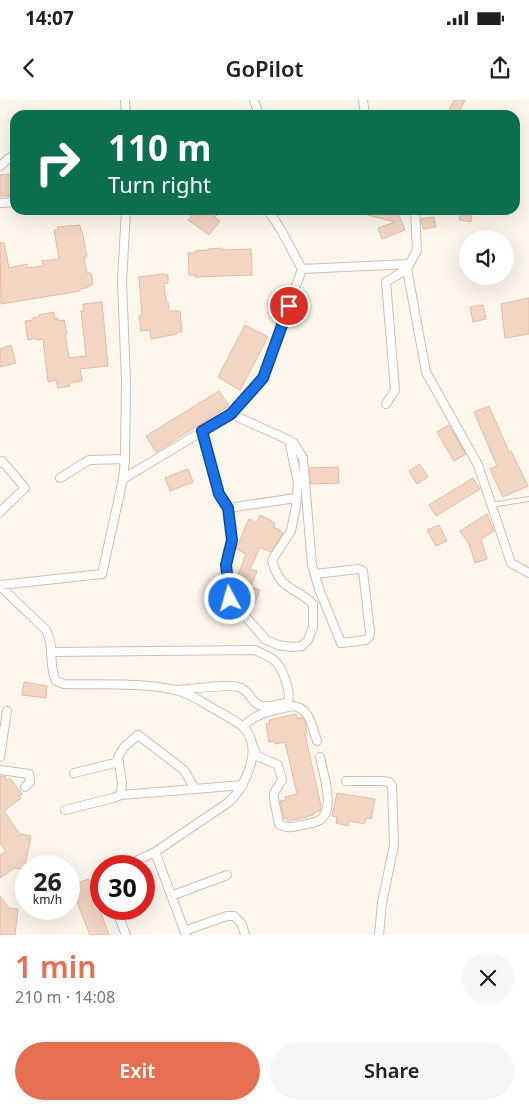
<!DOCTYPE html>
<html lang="en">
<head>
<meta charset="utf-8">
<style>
  body { margin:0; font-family:"Noto Sans",sans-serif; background:#f6f6f6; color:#202124; height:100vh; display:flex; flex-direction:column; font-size:19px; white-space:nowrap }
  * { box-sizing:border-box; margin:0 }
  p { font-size:16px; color:#757577 }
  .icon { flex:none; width:28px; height:28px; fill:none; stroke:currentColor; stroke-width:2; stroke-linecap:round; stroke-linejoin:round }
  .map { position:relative; height:835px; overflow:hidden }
  .panel { display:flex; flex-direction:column; background:#fff; flex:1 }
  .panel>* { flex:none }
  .hud { position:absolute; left:10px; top:10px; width:510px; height:105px; border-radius:15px; box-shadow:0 5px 20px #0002; background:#0b6e4f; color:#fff; overflow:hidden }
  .fabs { position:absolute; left:459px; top:130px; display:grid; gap:10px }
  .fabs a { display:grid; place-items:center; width:55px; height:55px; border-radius:50%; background:#fff; box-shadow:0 5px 20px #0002; font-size:25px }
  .speed { position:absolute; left:15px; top:755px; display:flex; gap:10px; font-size:25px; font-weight:700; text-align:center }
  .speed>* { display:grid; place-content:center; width:65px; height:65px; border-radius:50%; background:#fff; box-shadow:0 5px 20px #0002; line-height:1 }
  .speed small { font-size:12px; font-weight:400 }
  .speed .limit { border:8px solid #d22; background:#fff; color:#111 }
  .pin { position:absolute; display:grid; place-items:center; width:42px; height:42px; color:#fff; margin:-21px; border:2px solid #fff; border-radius:50%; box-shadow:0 1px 5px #0007 }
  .me { position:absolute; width:55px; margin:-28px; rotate:354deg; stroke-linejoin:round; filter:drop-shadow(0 0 4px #0008) }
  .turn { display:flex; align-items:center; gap:18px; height:105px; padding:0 15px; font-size:22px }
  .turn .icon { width:65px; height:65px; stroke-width:2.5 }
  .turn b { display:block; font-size:35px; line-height:42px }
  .round { display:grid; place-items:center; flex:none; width:52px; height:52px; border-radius:26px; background:#f6f6f6 }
  .head { display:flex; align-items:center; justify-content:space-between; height:85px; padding:0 15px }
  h1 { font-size:30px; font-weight:600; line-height:38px; color:#e76f51 }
  .cta { display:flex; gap:10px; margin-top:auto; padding:10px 15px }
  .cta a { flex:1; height:58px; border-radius:30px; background:#e76f51; color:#fff; font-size:20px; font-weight:600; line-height:58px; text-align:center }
  .cta a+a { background:#f6f6f6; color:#202124 }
  .status { display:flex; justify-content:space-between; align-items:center; height:35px; padding:0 25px; background:#fff; direction:ltr }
  .status svg { height:14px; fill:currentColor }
  header { display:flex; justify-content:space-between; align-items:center; height:65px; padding:0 15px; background:#fff; font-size:22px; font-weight:600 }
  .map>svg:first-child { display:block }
  .building { fill:#f3d5c3; stroke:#e6bba3 }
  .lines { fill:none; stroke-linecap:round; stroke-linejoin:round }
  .lane-casing { stroke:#d1beb0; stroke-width:6 }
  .street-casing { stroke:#d1beb0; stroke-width:10 }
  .lane { stroke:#fff; stroke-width:4 }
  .street { stroke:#fff; stroke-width:8 }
  .route-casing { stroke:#114b97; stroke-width:12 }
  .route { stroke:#1a73e8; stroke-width:9 }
</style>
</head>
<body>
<div class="status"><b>14:07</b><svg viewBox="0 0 49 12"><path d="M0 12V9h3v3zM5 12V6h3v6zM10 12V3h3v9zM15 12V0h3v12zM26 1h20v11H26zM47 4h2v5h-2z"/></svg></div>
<header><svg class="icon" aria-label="back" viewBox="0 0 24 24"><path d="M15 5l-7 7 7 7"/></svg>GoPilot<svg class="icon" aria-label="share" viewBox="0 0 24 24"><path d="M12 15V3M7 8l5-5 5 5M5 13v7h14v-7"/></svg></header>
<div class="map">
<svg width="529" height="835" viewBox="0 0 529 835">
  <rect width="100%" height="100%" fill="#fdf6ec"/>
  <!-- building -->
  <path class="building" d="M454,0H465L458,14L449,10Z
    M15,74V96H0V75Z
    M196,110H211L217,115L215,117L220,121L209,135L188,120Z
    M361,110H397L405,130L382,139L378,128L395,122L360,113Z
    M461,110L472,111L471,122L459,120Z
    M434,117L436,127L423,129L421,119Z
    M80,125L81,131H82L87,156L84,158L87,173H91L93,184L86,188L80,189V191L1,204L0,143H4L9,168L27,164V168L43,166L42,161L59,159L54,130H58L57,127Z
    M222,148V150L251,149L252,175L195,177V175H189L188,153H195V151L208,150V149Z
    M163,174L168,175V183L164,184L166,202H168L169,211H180L182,232H177V234L151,239L150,230L141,231L139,215H142L139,179V177Z
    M529,198V234L505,238L501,204Z
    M102,202L108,266L80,269L82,281L73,282L70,284V286L58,288L56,280L48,282L43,239L37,240V238L28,240L25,221L33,220V218L39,217V215L54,212L55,219L58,218L59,221L64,220L67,234H65L69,258L86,256L81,211H84L83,204Z
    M483,205L486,219L473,222L470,207Z
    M245,225L268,237L240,290L218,277Z
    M11,245L16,263L0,267V249Z
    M219,291L229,306L156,352L146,336Z
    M489,306L509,352L511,351L528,386L503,397L490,369L497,366L474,312Z
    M449,325L466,354L454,361L437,332Z
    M420,364L428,377L417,384L409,371Z
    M338,367L339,383L311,384L309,368Z
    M188,369L193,382L170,391L165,378Z
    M473,378L480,389L436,416L429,405Z
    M487,414L494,431L481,439L487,459L475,463L469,444L460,431Z
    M260,415L272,421L275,424L273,427L280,430V432L283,433L271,452L260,447L250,469L257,471L251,487L260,490L255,503H247L246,506L238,499V493L235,490L233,478H237L246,454L236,449L249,419L257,423Z
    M439,425L447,441L436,446L427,430Z
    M24,582L47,586L46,598L22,595Z
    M296,614L297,619L302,617L305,623L307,633L305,634L321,706L320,711L313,713L314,715L308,716V717L288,721L286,718L284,719L280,701L286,700L285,697L297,694L285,642L275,644L274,641L269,642L266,624L270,623L269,620Z
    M0,676H5L7,680L10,678L22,694L19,696L21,698L4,711L20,734L31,736L24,770L15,768L0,778V755L6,751L0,743Z
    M337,693L375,699L371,719L366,718L364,724L349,721L348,726L336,723L337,717L332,716Z
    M89,779L109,835H90L79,807L71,785Z
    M0,796L9,808L18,809L15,835H0Z"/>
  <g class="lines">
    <defs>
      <path id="lane" d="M491,405L529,399"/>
      <path id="street" d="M125,0L126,15
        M254,0L259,15
        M363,0L365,15
        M0,66L9,58L15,55
        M0,103L15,102
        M268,110L281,130L302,169
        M407,169L426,272L478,365L511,463L529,473
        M386,304L395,290L386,182L407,169L417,150L415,110
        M231,314L293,342L303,358L312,465L319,489L341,543L366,540L369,537L370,532L363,471L359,469L315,474
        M202,331L219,394L228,408L232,440L226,465L230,499L266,540L278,545L292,547L302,546L308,540L313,527V504C294,486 280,491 272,460L291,431L296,406L298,383L289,340
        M0,363L2,361L25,388L0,412
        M60,378L89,360L125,359
        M123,379L231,314L263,278L302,169L409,164
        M228,408L296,398
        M0,485L102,474L123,379L125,359L126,281L122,182L126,110
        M0,486L46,530C55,546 48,566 56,581L64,584C100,585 141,582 176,590C189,593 202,602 214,609C223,614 235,620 243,627C264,647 246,686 229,702L155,752L125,766
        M52,552L255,550C261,553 269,556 274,560C283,568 291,592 288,602C276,605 260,611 252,599C249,595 246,590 241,588C231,583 192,589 179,590
        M243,627C254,613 276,610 293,606C310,608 312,627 317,641
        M254,648L257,656L278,665L282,680L274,693V699L279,724C287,729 294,727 302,725C307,724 313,723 318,721C337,712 323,673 320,657
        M0,657L7,611
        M0,670L29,674L30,682L25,687
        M74,673L119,662
        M346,681H383L389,682L392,686L394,745L382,803L379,835
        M121,695L195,689
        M65,710L113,698L121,695L122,683L118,657L124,647L138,635L184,670L195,689L243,685
        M155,752L186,835
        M171,796L227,775
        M116,809L126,835
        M184,831L227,816H234L242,824L245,835"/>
    </defs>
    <!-- lane casing -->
    <use href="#lane" class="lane-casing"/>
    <!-- street casing -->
    <use href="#street" class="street-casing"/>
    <!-- lane -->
    <use href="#lane" class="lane"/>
    <!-- street -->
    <use href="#street" class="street"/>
  </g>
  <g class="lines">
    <defs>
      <path id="route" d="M230,499L226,465L232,440L228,408L219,394L202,331L231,314L263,278L289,206"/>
    </defs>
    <!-- route casing -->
    <use href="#route" class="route-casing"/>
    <!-- route -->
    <use href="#route" class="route"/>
  </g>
</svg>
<div class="fabs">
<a><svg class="icon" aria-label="sound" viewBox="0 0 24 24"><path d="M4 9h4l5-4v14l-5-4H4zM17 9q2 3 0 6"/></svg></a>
</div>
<div class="speed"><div>26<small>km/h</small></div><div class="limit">30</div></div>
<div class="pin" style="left:289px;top:206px;background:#d93025"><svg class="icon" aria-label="arrive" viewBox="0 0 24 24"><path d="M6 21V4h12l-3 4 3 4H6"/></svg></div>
<svg class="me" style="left:230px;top:499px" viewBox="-20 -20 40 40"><circle r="17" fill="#1a73e8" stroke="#fff" stroke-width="3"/><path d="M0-11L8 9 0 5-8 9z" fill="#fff"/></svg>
<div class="hud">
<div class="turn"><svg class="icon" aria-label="right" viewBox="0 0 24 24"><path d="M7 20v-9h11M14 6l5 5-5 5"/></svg><div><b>110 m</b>Turn right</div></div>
</div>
</div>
<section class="panel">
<div class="head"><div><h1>1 min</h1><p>210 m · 14:08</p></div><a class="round"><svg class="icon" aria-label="close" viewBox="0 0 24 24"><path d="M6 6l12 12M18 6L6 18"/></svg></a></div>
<div class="cta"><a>Exit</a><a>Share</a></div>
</section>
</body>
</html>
